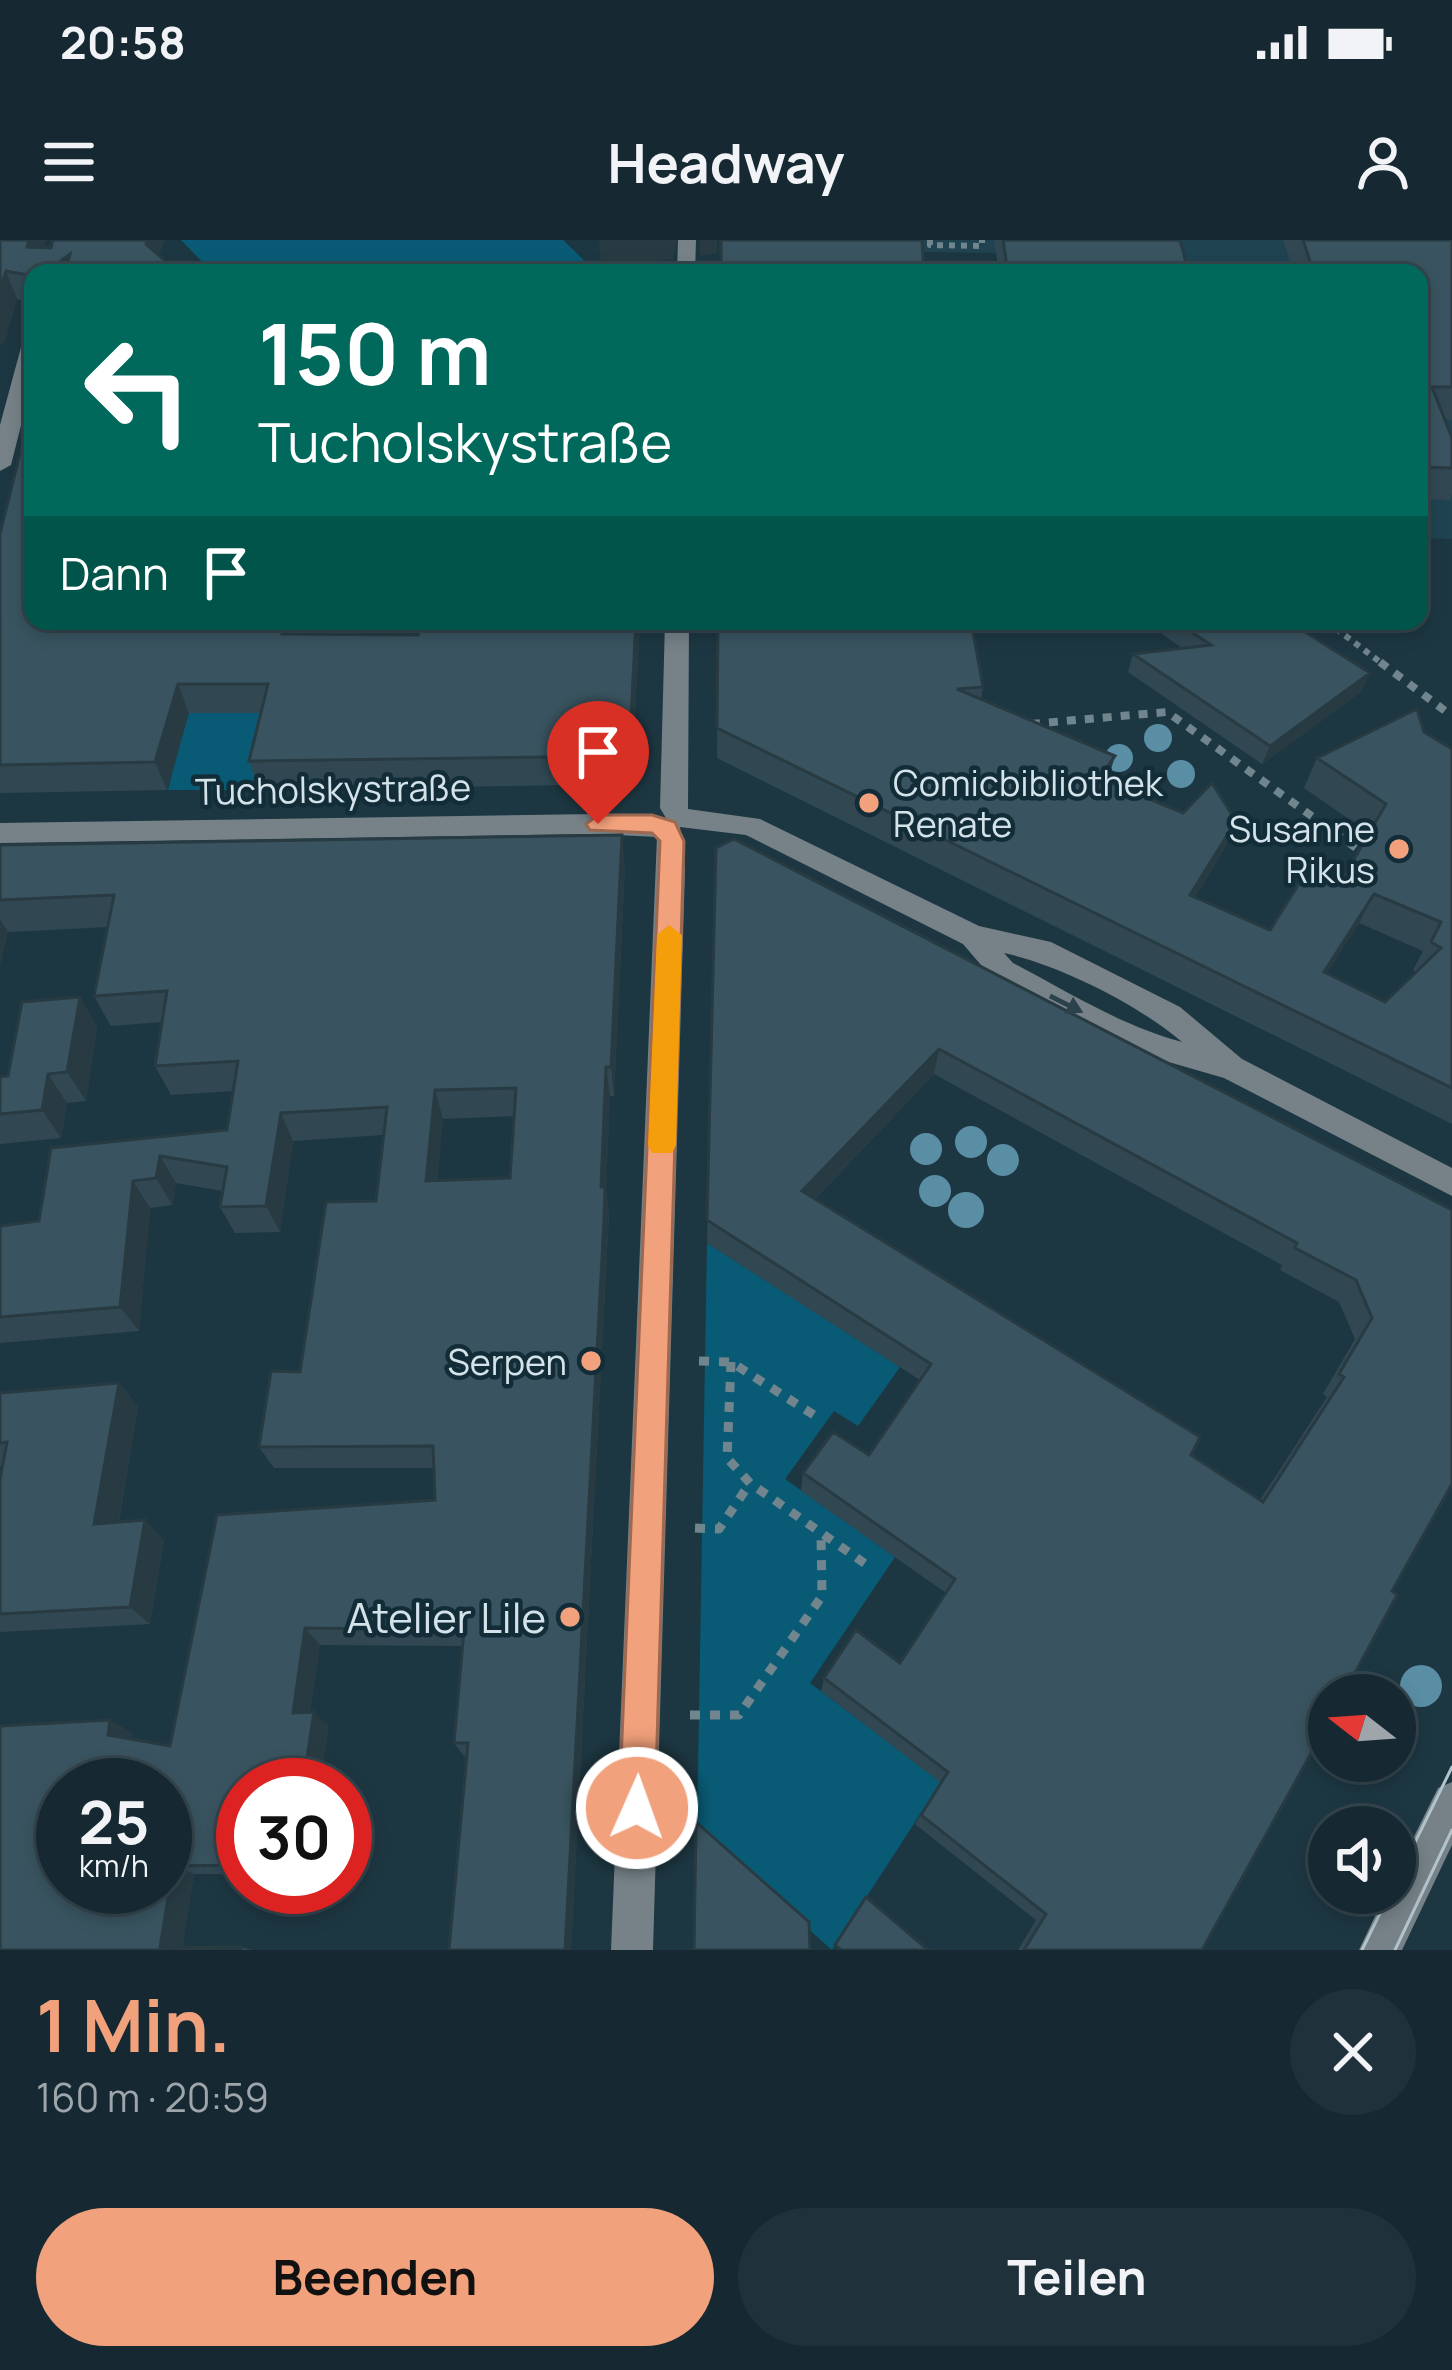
<!DOCTYPE html>
<html lang="de">
<head>
<meta charset="utf-8">
<style>
  body { margin:0; font-family:Manrope,sans-serif; background:#1f313a; color:#f1f3f6; height:100vh; display:flex; flex-direction:column; font-size:45px; white-space:nowrap }
  * { box-sizing:border-box; margin:0 }
  p { font-size:39px; color:#9ea6ac }
  .icon { flex:none; width:66px; height:66px; fill:none; stroke:currentColor; stroke-width:2; stroke-linecap:round; stroke-linejoin:round }
  .map { position:relative; height:1710px; overflow:hidden }
  .side { display:flex; flex-direction:column; background:#162932; flex:1 }
  .side>* { flex:none }
  .top-card { position:absolute; left:24px; top:24px; width:1404px; height:366px; border-radius:24px; box-shadow:0 6px 18px #0003,0 0 0 3px #35454d; background:#00695c; color:#fff; overflow:hidden }
  .needle { width:78px; rotate:287deg }
  .tools { position:absolute; left:1308px; top:1434px; display:grid; gap:24px }
  .tools a { display:grid; place-items:center; width:108px; height:108px; border-radius:50%; background:#162932; box-shadow:0 6px 18px #0003,0 0 0 3px #35454d; font-size:60px }
  .speed { position:absolute; left:36px; top:1518px; display:flex; gap:24px; font-size:60px; font-weight:700; text-align:center }
  .speed>* { display:grid; place-content:center; width:156px; height:156px; border-radius:50%; background:#162932; box-shadow:0 6px 18px #0003,0 0 0 3px #35454d; line-height:1 }
  .speed small { font-size:30px; font-weight:400 }
  .speed .limit { border:18px solid #d22; background:#fff; color:#111 }
  .pin { position:absolute; display:grid; place-items:center; width:102px; height:102px; color:#fff; margin:-123px -51px; border-radius:50% 50% 50% 0; rotate:-45deg; box-shadow:0 0 12px #0007 }
  .pin .icon { rotate:45deg }
  .me { position:absolute; width:132px; margin:-66px; rotate:2deg; stroke-linejoin:round; filter:drop-shadow(0 0 9px #0008) }
  .turn { display:flex; align-items:center; gap:42px; height:252px; padding:0 36px; font-size:54px }
  .turn .icon { width:156px; height:156px; stroke-width:2.5 }
  .turn b { display:block; font-size:84px; line-height:102px }
  .then { display:flex; align-items:center; height:114px; padding:0 36px; background:#0003; gap:24px; font-size:45px }
  .round { display:grid; place-items:center; flex:none; width:126px; height:126px; border-radius:63px; background:#1f313a }
  .head { display:flex; align-items:center; justify-content:space-between; height:204px; padding:0 36px }
  h1 { font-size:72px; font-weight:700; line-height:90px; color:#f1a17b }
  .primary-button { display:flex; gap:24px; margin-top:auto; padding:24px 36px }
  .primary-button a { flex:1; height:138px; border-radius:72px; background:#f1a17b; color:#111; font-size:48px; font-weight:700; line-height:138px; text-align:center }
  .primary-button a+a { background:#1f313a; color:#f1f3f6 }
  .status { display:flex; justify-content:space-between; align-items:center; height:84px; padding:0 60px; background:#162932; direction:ltr }
  .status svg { height:33px; fill:currentColor }
  header { display:flex; justify-content:space-between; align-items:center; height:156px; padding:0 36px; background:#162932; font-size:54px; font-weight:700 }
  .map>svg:first-child { display:block }
  .built { fill:#204351 }
  .green { fill:#095b75 }
  .lines { fill:none; stroke-linecap:round; stroke-linejoin:round }
  .path-far2 { stroke:#70858e; stroke-width:6; stroke-dasharray:6 6; stroke-linecap:butt }
  .path-far1 { stroke:#70858e; stroke-width:8; stroke-dasharray:9 9; stroke-linecap:butt }
  .path { stroke:#70858e; stroke-width:9; stroke-dasharray:10 10; stroke-linecap:butt }
  .minor { fill:#768288; fill-rule:evenodd }
  .tram { stroke:#b2c3cb; stroke-width:3 }
  .tree { fill:#5a8ea4 }
  .wall { fill:#314853; fill-rule:evenodd }
  .shaded-wall { fill:#283b43 }
  .building { fill:#395460; stroke:#283b43; stroke-width:3; fill-rule:evenodd }
  .oneway { fill:#2b424c }
  .route { fill:#f1a17b; stroke:#9d6950; stroke-width:3 }
  .slow { fill:#f59e0b }
  .poi-dot { fill:#f1a17b; stroke:#122d38; stroke-width:4.5 }
  .labels { text-anchor:middle; dominant-baseline:central; stroke-width:9; stroke-linejoin:round; paint-order:stroke }
  .poi-label { font-size:36px; fill:#d4e3ea; stroke:#122d38; text-anchor:end }
  .street-label { font-size:36px; fill:#d4e3ea; stroke:#122d38 }
  .near-poi-label { font-size:42px; fill:#d4e3ea; stroke:#122d38; text-anchor:end }
</style>
</head>
<body>
<div class="status"><b>20:58</b><svg viewBox="0 0 49 12"><path d="M0 12V9h3v3zM5 12V6h3v6zM10 12V3h3v9zM15 12V0h3v12zM26 1h20v11H26zM47 4h2v5h-2z"/></svg></div>
<header><svg class="icon" aria-label="menu" viewBox="0 0 24 24"><path d="M4 6h16M4 12h16M4 18h16"/></svg>Headway<svg class="icon" aria-label="person" viewBox="0 0 24 24"><circle cx="12" cy="8" r="4"/><path d="M4 21q1-7 8-7t8 7"/></svg></header>
<div class="map">
<svg width="1452" height="1710" viewBox="0 0 1452 1710">
  <rect width="100%" height="100%" fill="#1d3742"/>
  <!-- built -->
  <path class="built" d="M845,0H1452V299L1419,298V33H1072L1067,14L846,11Z"/>
  <!-- green -->
  <path class="green" d="M181,0H563L594,30L658,21V33H213Z
    M188,473H277L259,550H168Z
    M707,1003L900,1127L858,1186L834,1171L785,1239L895,1317L810,1443L941,1542L832,1710L697,1591Z"/>
  <g class="lines">
    <!-- path-far2 -->
    <path class="path-far2" d="M930,0V5L982,6V0
      M1326,381L1384,425"/>
    <!-- path-far1 -->
    <path class="path-far1" d="M1380,422L1452,476
      M1031,484L1167,472L1366,615"/>
    <!-- path -->
    <path class="path" d="M699,1121L731,1122L814,1175
      M731,1122L727,1218L750,1243L867,1325
      M695,1288L719,1289L750,1243
      M690,1475H739L822,1356L821,1294"/>
    <!-- minor -->
    <path class="minor" d="M678,0H696L695,33H677Z
      M33,94V138L11,225L0,231V185L23,100Z
      M665,381H689L688,569L760,579L979,686L1051,702L1180,767L1242,819L1452,928V956L1224,838L1134,812L1080,785L993,739L963,704L746,595L680,587L685,629L653,1710H611L657,597L598,594L0,603V583L598,574L666,578L660,568ZM1004,713C1060,725 1139,765 1182,802C1122,786 1068,752 1013,723Z
      M1452,1542V1605L1402,1710H1359L1386,1653H1395V1635L1438,1548Z"/>
    <!-- tram -->
    <path class="tram" d="M1395,1643L1452,1527
      M1362,1710L1390,1653
      M1395,1710L1452,1590"/>
  </g>
  <!-- trees -->
  <g class="tree">
    <circle cx="1158" cy="498" r="14"/>
    <circle cx="1119" cy="518" r="14"/>
    <circle cx="1181" cy="534" r="14"/>
    <circle cx="971" cy="902" r="16"/>
    <circle cx="926" cy="909" r="16"/>
    <circle cx="1003" cy="920" r="16"/>
    <circle cx="935" cy="951" r="16"/>
    <circle cx="966" cy="970" r="18"/>
    <circle cx="1421" cy="1446" r="21"/>
  </g>
  <!-- wall -->
  <path class="wall" d="M0,0L51,8L54,0H164L159,15L33,33V62L17,59L5,101Z
    M994,0H1180L1189,33H999Z
    M1283,0H1452V180L1445,179L1452,198V254L1450,260L1419,259V33H1294Z
    M0,294L299,381L296,394L418,395L420,381H640L631,544L259,550L249,521L261,473H189L167,550L0,553Z
    M718,381L983,447L981,459L1108,541L1183,573L1236,581L1224,610L1195,657L1270,690L1342,640L1369,593L1304,548L1317,518L1424,492L1452,509V884L717,518ZM1359,683L1423,711L1413,730L1416,732L1385,762L1326,734Z
    M1166,381H1288L1362,451L1262,524L1128,432L1133,414L1182,408L1162,394Z
    M0,605L625,626L614,856H610L606,949L609,973L571,1710H449L467,1516H464L454,1503L463,1406L320,1405L310,1472L329,1486L243,1545V1634H194L182,1708L241,1707L252,1710H0L110,1480L132,1493L131,1499L170,1506L435,1260L434,1228H274L259,1207L300,1132L376,961L383,895L293,901L280,992L235,993L220,967L223,951L176,943L172,965L150,968L139,1091L0,1103V986L39,981L51,908L227,890L233,851L171,855L155,826L162,782L111,786L94,756L108,687L8,692L0,723ZM514,876L510,938L437,941L443,879Z
    M716,608L1452,970L1392,1351L1202,1710H1018L1036,1680L915,1584L941,1543L821,1451L824,1438L900,1423L946,1353L801,1251L803,1233L869,1215L920,1140L707,1003ZM934,834L1282,1025L1280,1030L1339,1062L1355,1099L1323,1154L1327,1157L1260,1260L815,959Z
    M80,757L97,787L86,861L67,863L61,898L0,904V837L8,836Z
    M119,1143L138,1166L119,1282L164,1300L150,1384L0,1392V1239L3,1226H0V1153Z"/>
  <!-- shaded-wall -->
  <path class="shaded-wall" d="M29,0H46L38,33L27,7Z
    M147,0H164L155,32L146,4Z
    M599,0H677L673,19L601,29Z
    M700,0H717V13L700,16Z
    M70,14L76,33H45Z
    M6,31L17,59L5,101L0,105V50Z
    M284,381H299L290,423L282,394Z
    M636,381H640L631,544L629,516Z
    M1370,433L1362,451L1262,524L1270,506Z
    M178,444L189,473L167,550L155,522Z
    M1115,516L1106,546L1099,538Z
    M1236,581L1224,610L1179,683L1190,655Z
    M622,595L625,626L614,856L611,827Z
    M1374,654L1359,683L1309,760L1324,732Z
    M0,679L8,692L1,723L0,722Z
    M80,757L97,787L86,861L67,832Z
    M939,809L934,834L800,974L802,951Z
    M606,827L610,856L606,949L609,973L571,1710H565Z
    M48,834L67,863L61,898L42,870Z
    M435,850L443,879L435,968L426,941Z
    M281,873L293,901L280,992L266,966Z
    M160,916L176,943L172,965L156,938Z
    M133,941L150,968L139,1091L120,1067Z
    M119,1143L138,1166L115,1303L94,1284Z
    M145,1280L164,1300L150,1384L130,1367Z
    M305,1388L320,1405L308,1487L293,1473Z
    M314,1472L329,1486L320,1545H303Z
    M110,1480L132,1493L130,1508L108,1495Z
    M173,1626L194,1634L182,1710L160,1708Z"/>
  <!-- building -->
  <path class="building" d="M0,0H29L27,7L51,8L53,0H147L146,4L179,33H65L70,14L45,33H33V36L6,31L0,50Z
    M721,0H922L924,33H721Z
    M1003,0H1180L1189,33H1008Z
    M1303,0H1452V147H1432L1452,198V228L1419,227V33H1314Z
    M33,161V381H284L282,394L418,395L420,381H636L629,516L249,521L268,444H178L155,522L0,525V294Z
    M718,381H971L983,447L957,449L1115,516L1099,538L1183,573L1212,543L1236,581L1190,655L1270,690L1310,626L1342,640L1386,564L1317,518L1417,469L1424,492L1452,509V848L717,488ZM1374,654L1441,682L1431,702L1441,708L1385,762L1324,732Z
    M1175,381H1288L1370,433L1270,506L1133,414L1211,405Z
    M622,595L611,827H606L601,947H605L604,980L565,1710H449L468,1503H454L464,1390L305,1388L293,1473L314,1472L303,1545H243V1625L173,1626L160,1708L241,1707V1710H0V1486L110,1480L108,1495L170,1506L217,1275L435,1260L433,1206L259,1207L271,1131L300,1132L326,962L376,961L387,867L281,873L266,966L220,967L227,927L160,916L156,938L133,941L120,1067L0,1077V986L39,981L51,908L227,890L238,821L155,826L167,751L94,756L114,655L0,660V605ZM516,848L510,938L426,941L435,850ZM63,1545H165V1647H63Z
    M734,599L1452,970V1244L1392,1351L1397,1355L1343,1455H1329V1481L1202,1710H1024L1046,1674L921,1575L948,1532L824,1438L856,1390L900,1423L955,1339L803,1233L833,1192L869,1215L931,1124L707,980L716,608ZM939,809L1297,1003L1295,1008L1356,1040L1372,1078L1339,1134L1344,1137L1263,1262L1191,1215L1200,1197L802,951Z
    M80,757L67,832L48,834L42,870L0,874V837L8,836L22,762Z
    M119,1143L94,1284L145,1280L130,1367L0,1374V1239L7,1202L0,1203V1153Z
    M696,1582L809,1682L810,1710H694Z
    M866,1657L928,1710H841L835,1705Z"/>
  <!-- one-way arrows -->
  <defs><path id="oneway-solid" d="M-6-.8H1V-3.2L6.5 0L1 3.2V.8H-6Z" transform="scale(3)"/></defs>
  <use class="oneway" href="#oneway-solid" transform="translate(1066 764) rotate(27)"/>
  <!-- route -->
  <path class="route" d="M598,575H652L675,582L684,601L655,1568L650,1581L637,1586L624,1581L619,1568L660,601L652,593L590,590L586,584Z"/>
  <!-- slow -->
  <path class="slow" d="M669,685L682,695L676,905L672,913H652L648,905L657,695Z"/>
  <!-- markers -->
  <g class="poi-dot">
    <circle cx="869" cy="563" r="12"/>
    <circle cx="1399" cy="609" r="12"/>
    <circle cx="591" cy="1121" r="12"/>
    <circle cx="570" cy="1377" r="12"/>
  </g>
  <g class="labels">
    <!-- poi labels -->
    <g class="poi-label">
      <text x="893" y="542" text-anchor="start">Comicbibliothek<tspan x="893" dy="41">Renate</tspan></text>
      <text x="1375" y="588">Susanne<tspan x="1375" dy="41">Rikus</tspan></text>
      <text x="567" y="1121">Serpen</text>
    </g>
    <!-- street labels -->
    <g class="street-label">
      <text transform="translate(333 549) rotate(-1)">Tucholskystraße</text>
    </g>
    <!-- near-poi labels -->
    <g class="near-poi-label">
      <text x="546" y="1377">Atelier Lile</text>
    </g>
  </g>
</svg>
<div class="tools">
<a><svg class="needle" viewBox="-14 -14 28 28"><path d="M0-13l5 13h-10z" fill="#e53935"/><path d="M0 13l5-13h-10z" fill="#9ea6ac"/></svg></a>
<a><svg class="icon" aria-label="sound" viewBox="0 0 24 24"><path d="M4 9h4l5-4v14l-5-4H4zM17 9q2 3 0 6"/></svg></a>
</div>
<div class="speed"><div>25<small>km/h</small></div><div class="limit">30</div></div>
<div class="pin" style="left:598px;top:584px;background:#d93025"><svg class="icon" aria-label="arrive" viewBox="0 0 24 24"><path d="M6 21V4h12l-3 4 3 4H6"/></svg></div>
<svg class="me" style="left:637px;top:1568px" viewBox="-20 -20 40 40"><circle r="17" fill="#f1a17b" stroke="#fff" stroke-width="3"/><path d="M0-11L8 9 0 5-8 9z" fill="#fff"/></svg>
<div class="top-card">
<div class="turn"><svg class="icon" aria-label="left" viewBox="0 0 24 24"><path d="M17 20v-9H6M10 6l-5 5 5 5"/></svg><div><b>150 m</b>Tucholskystraße</div></div>
<div class="then">Dann<svg class="icon" aria-label="arrive" viewBox="0 0 24 24"><path d="M6 21V4h12l-3 4 3 4H6"/></svg></div>
</div>
</div>
<section class="side">
<div class="head"><div><h1>1 Min.</h1><p>160 m · 20:59</p></div><a class="round"><svg class="icon" aria-label="close" viewBox="0 0 24 24"><path d="M6 6l12 12M18 6L6 18"/></svg></a></div>
<div class="primary-button"><a>Beenden</a><a>Teilen</a></div>
</section>
</body>
</html>
